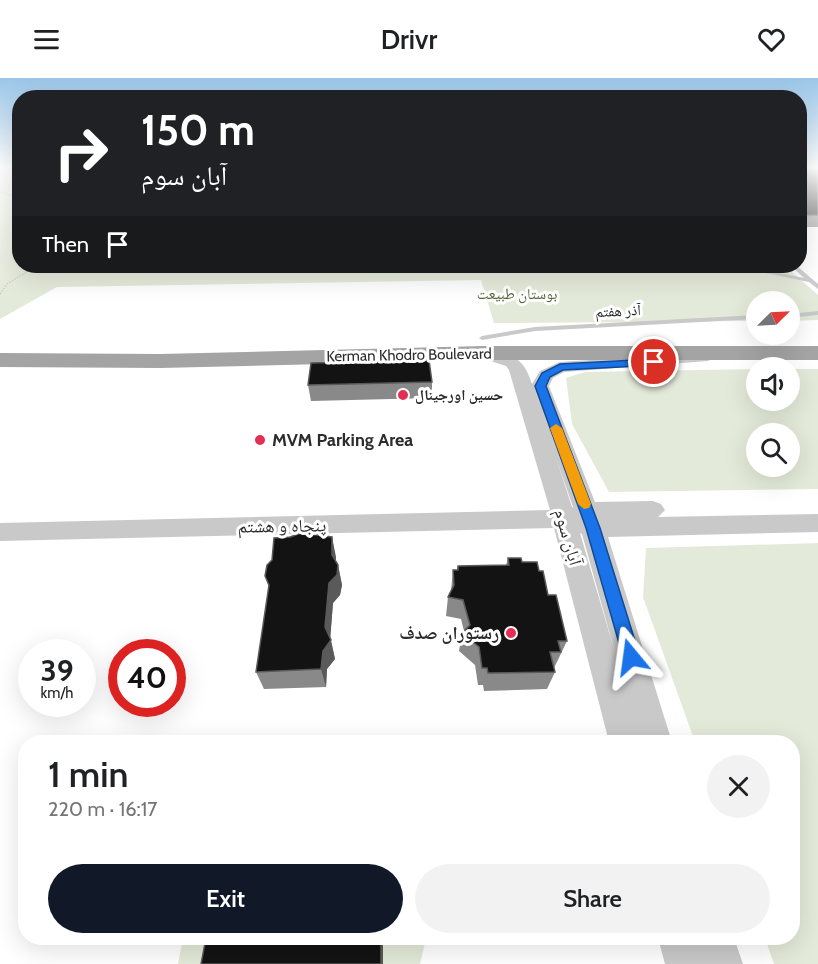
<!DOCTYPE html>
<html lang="en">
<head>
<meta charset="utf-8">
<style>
  body { margin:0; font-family:Cabin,"Noto Naskh Arabic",sans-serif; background:#f2f2f2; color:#202124; height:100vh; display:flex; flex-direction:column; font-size:22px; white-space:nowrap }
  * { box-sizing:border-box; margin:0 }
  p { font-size:20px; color:#757577 }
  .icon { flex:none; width:33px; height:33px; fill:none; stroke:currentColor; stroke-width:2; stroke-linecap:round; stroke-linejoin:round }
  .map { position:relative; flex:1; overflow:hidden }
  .side { position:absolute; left:18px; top:657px; width:782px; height:210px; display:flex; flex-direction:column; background:#fff; border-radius:24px; box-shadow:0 6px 24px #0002 }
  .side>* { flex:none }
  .top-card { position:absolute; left:12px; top:12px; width:795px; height:183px; border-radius:24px; box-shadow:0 6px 24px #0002; background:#202124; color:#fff; overflow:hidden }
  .needle { width:39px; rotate:66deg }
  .buttons { position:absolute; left:746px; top:213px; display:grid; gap:12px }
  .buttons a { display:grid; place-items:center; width:54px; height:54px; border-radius:50%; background:#fff; box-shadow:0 6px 24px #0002; font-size:30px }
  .speed { position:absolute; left:18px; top:561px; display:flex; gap:12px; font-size:30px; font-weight:700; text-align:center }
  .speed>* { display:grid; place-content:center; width:78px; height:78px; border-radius:50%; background:#fff; box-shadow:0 6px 24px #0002; line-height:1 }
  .speed small { font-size:15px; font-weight:400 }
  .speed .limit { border:9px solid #d22; background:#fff; color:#111 }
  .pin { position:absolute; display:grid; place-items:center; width:51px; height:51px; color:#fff; margin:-26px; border:3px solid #fff; border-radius:50%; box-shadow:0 2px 6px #0007 }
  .me { position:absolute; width:66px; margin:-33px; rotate:344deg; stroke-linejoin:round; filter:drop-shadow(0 0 4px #0008) }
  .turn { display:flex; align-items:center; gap:21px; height:126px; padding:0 30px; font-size:27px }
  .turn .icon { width:78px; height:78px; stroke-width:2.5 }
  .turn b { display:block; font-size:42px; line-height:51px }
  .then { display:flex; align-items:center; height:57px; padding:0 30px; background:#0003; gap:12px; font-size:22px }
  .round { display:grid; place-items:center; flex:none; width:63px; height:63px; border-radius:32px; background:#f2f2f2 }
  .head { display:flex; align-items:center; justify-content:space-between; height:102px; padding:0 30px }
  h1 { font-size:36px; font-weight:600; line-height:45px }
  .cta { display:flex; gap:12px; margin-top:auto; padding:12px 30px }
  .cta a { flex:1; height:69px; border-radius:36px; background:#111827; color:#fff; font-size:24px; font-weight:600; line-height:69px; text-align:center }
  .cta a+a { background:#f2f2f2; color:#202124 }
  header { display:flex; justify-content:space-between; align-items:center; height:78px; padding:0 30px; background:#fff; font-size:27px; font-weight:600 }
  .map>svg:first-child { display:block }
  .green { fill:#e4ead9; fill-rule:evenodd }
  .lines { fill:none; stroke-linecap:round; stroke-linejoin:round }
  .path { stroke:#c9c9c9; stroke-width:1.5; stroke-dasharray:1.5 1.5; stroke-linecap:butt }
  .service { fill:#c9c9c9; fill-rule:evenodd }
  .tertiary { fill:#c9c9c9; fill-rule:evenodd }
  .primary { fill:#a4a4a4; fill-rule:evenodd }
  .wall { fill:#898989 }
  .shaded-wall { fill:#5a5a5a }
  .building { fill:#131313; stroke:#5a5a5a; stroke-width:1.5 }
  .route { fill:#1a73e8; stroke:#114b97; stroke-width:1.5 }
  .slow { fill:#f59e0b }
  .poi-dot { fill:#e32e56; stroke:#fff; stroke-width:2 }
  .labels { text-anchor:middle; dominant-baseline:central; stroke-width:6; stroke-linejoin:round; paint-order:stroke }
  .far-park-label { font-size:15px; fill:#55663a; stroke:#fff }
  .far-street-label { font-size:15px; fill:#2c2c2c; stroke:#fff }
  .far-poi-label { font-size:15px; font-weight:bold; fill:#2c2c2c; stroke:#fff; text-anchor:start }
  .poi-label { font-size:18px; font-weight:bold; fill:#2c2c2c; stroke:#fff; text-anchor:start }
  .street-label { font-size:18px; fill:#2c2c2c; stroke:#fff }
</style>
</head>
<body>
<header><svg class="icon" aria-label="menu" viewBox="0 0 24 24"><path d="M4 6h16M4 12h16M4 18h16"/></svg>Drivr<svg class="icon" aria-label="heart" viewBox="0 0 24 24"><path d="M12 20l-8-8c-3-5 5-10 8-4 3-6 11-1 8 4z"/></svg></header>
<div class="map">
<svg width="818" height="886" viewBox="0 0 818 886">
  <rect width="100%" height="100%" fill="#fff"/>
  <!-- green -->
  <path class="green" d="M0,90H19L20,188H785L818,217V242L789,243V224H756V243L494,245L481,202L57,209L0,241Z
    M756,291V322H789V291H818V411L609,414L572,346L566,300L585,294ZM756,356H789V388H756Z
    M818,465V886H774L765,860H792V664H695L643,519L646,470Z
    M224,659L597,664H598H223Z
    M183,860H593L425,865L420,886H178Z"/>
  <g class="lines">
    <!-- path -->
    <path class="path" d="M0,114L20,120
      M411,188L462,191L471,188
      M0,216L7,206L36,188"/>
    <!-- service -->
    <path class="service" d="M740,188H747L804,200L791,188H797L818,206V211L809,204L742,190Z
      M818,233V237L789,240V236Z
      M756,237V241L535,253L482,262L479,260L482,258L535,249Z"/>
    <!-- tertiary -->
    <path class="tertiary" d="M484,270C511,276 523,278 532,306L540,293L560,284L714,274L717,278L708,283L564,294L553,300L549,308L595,424L653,423L661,426L665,432L658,439L818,436V454L608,459L672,664H609L554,450L0,463V445L550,432L509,292L506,288L478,279L475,275ZM556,380L573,429H572ZM580,455L582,456L616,578Z
      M658,860H734L743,886H665Z"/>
    <!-- primary -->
    <path class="primary" d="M484,268H818V282H484L160,290L0,289V275L160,276Z"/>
  </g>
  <!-- wall -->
  <path class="wall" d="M800,90H818V149H800Z
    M432,304V320L311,323L308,307Z
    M332,459L336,483L338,487L342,507L340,517L333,525L330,560L335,581L327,591L326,609L264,611L256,594L269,510L265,498Z
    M508,480L522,484L539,493L567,563L554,590L555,594L547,611L484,613L483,607H478L475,587L459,573L462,555L464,553L461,541L446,538L448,519L451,513L453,492H457L458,488L506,487Z"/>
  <!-- shaded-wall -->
  <path class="shaded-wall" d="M332,459L336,479L335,497L332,477Z
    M338,487L342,507L340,517L333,525L330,564L331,562L335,581L327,591L326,609L321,591L329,505Z
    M381,860H383V886H381Z"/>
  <!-- building -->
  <path class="building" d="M800,90H818V137L800,138Z
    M429,282L432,304L308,307L311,285Z
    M301,455L332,459V477L338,487L337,497L329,505L325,549L331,562L323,573L321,591L256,594L269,507L265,498L267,487L272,482L274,460L290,459Z
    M508,480H521L522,484H537L539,493H543L548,517H556L567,563H558L561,574H550L555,594L488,595L487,590H482L479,569L462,555L470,547L463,522L448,519L454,507L453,492H458V488L509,487Z
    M382,660V664H240Z
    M206,860H381V886H201Z"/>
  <!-- sky -->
  <linearGradient id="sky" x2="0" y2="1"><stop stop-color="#9ac6e9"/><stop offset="0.42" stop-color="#fff"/><stop offset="1" stop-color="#fff" stop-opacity="0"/></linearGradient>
  <rect width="818" height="214" fill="url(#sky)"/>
  <!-- route -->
  <path class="route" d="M654,281L658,282V287L563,292L550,299L546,308L600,450L640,579L637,585L631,587L625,585L623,579L586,450L535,308L542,295L560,286Z"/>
  <!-- slow -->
  <path class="slow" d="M556,346L562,350L591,426L589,430L584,431L578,426L550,350Z"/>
  <!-- markers -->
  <g class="poi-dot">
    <circle cx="403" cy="317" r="6"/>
    <circle cx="260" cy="362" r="6"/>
    <circle cx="511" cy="555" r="6"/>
  </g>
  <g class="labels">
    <!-- far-park labels -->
    <g class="far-park-label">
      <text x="517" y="216">بوستان طبیعت</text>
    </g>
    <!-- far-street labels -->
    <g class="far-street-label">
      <text transform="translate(618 233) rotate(-3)">آذر هفتم</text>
      <text transform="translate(409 277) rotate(-1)">Kerman Khodro Boulevard</text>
    </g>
    <!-- far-poi labels -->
    <g class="far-poi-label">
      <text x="415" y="317">حسین اورجینال</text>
    </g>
    <!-- poi labels -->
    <g class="poi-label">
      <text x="272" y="362">MVM Parking Area</text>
      <text x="499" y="555" text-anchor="end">رستوران صدف</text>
    </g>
    <!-- street labels -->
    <g class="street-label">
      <text transform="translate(282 448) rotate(-1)">پنجاه و هشتم</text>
      <text transform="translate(568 459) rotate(74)">آبان سوم</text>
    </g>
  </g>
</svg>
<div class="buttons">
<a><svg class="needle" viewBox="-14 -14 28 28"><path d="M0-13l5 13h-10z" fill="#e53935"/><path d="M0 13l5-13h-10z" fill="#757577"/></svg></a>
<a><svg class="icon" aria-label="sound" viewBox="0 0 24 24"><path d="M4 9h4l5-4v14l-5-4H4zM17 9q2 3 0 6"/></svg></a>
<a><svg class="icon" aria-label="search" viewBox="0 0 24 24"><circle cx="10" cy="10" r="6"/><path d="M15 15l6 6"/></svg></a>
</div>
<div class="speed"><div>39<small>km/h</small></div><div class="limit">40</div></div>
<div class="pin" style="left:654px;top:284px;background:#d93025"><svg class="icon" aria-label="arrive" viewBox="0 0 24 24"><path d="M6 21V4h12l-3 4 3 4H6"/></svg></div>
<svg class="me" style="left:631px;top:579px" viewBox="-20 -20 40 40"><path d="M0-17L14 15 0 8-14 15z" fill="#1a73e8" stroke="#fff" stroke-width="4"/></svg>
<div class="top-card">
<div class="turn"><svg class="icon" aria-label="right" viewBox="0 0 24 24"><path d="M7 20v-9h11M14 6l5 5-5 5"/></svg><div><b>150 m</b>آبان سوم</div></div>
<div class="then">Then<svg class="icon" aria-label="arrive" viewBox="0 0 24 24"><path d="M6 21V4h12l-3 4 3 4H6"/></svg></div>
</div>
<section class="side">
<div class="head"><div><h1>1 min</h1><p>220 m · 16:17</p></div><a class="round"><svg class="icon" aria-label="close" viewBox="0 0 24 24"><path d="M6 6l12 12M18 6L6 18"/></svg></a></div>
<div class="cta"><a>Exit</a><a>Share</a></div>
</section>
</div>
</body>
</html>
